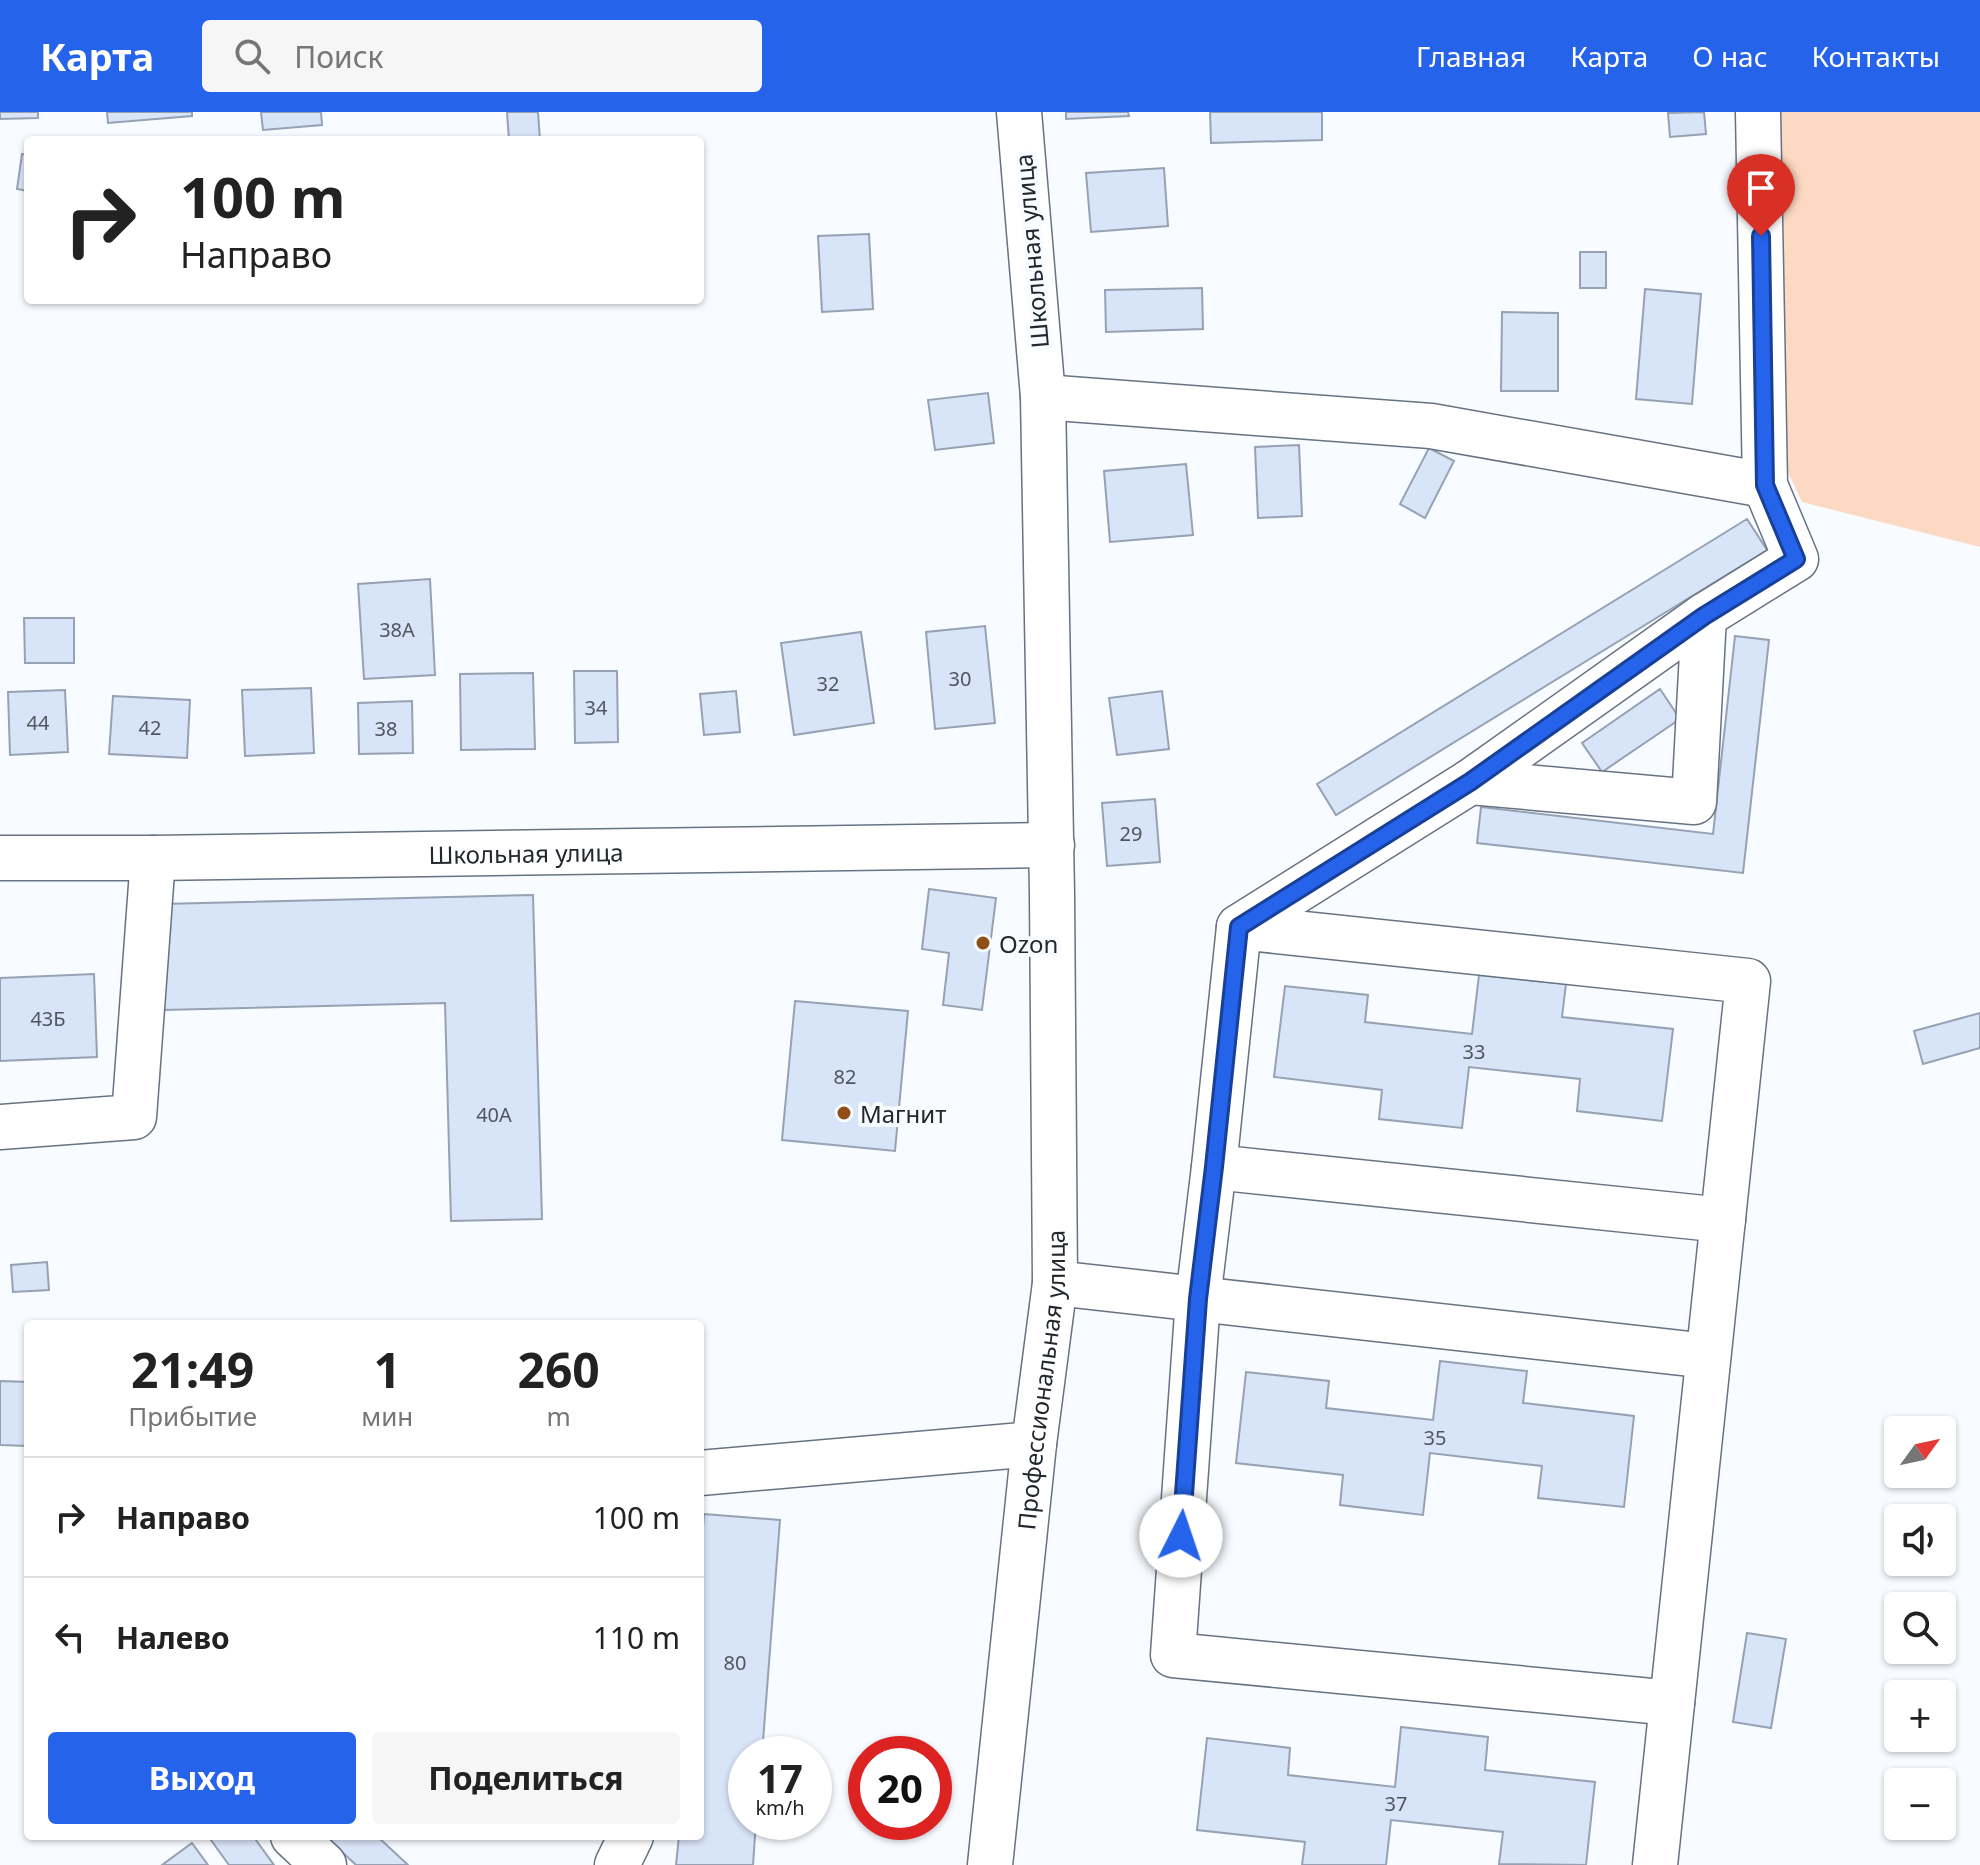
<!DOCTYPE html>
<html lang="ru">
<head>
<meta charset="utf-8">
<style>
  body { margin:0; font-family:"Noto Sans",sans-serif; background:#f6f6f6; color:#222; height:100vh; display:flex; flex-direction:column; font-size:30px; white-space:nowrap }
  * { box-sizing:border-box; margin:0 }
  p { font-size:26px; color:#767676 }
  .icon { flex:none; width:44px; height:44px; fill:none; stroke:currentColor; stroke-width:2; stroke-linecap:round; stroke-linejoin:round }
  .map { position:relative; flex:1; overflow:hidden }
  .drawer { position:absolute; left:24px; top:1208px; width:680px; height:520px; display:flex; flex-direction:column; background:#fff; border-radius:8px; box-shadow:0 2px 6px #0004 }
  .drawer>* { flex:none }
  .top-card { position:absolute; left:24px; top:24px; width:680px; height:168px; border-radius:8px; box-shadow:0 2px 6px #0004; background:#fff; color:#222; overflow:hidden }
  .needle { width:52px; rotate:57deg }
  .fabs { position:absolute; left:1884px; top:1304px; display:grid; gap:16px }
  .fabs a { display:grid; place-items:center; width:72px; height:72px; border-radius:8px; background:#fff; box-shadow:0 2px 6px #0004; font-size:40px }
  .speed { position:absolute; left:728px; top:1624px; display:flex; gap:16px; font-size:40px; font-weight:700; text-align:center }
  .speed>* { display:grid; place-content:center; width:104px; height:104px; border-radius:50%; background:#fff; box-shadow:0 2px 6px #0004; line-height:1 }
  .speed small { font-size:20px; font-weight:400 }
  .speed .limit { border:12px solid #d22; background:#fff; color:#111 }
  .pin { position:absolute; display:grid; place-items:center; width:68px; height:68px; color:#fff; margin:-82px -34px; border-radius:50% 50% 50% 0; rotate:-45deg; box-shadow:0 0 8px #0007 }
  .pin .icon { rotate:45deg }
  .me { position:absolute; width:88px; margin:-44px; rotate:4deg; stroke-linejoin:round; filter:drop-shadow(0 0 6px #0008) }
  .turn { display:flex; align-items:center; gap:28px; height:168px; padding:0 24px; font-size:36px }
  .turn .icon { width:104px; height:104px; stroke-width:2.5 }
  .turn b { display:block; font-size:56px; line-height:68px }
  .eta { display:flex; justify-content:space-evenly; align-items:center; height:136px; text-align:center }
  .eta b { font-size:48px; font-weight:700; line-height:56px }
  .cta { display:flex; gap:16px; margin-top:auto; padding:16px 24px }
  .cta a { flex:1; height:92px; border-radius:8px; background:#2563eb; color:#fff; font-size:32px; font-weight:700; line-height:92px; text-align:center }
  .cta a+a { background:#f6f6f6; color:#222 }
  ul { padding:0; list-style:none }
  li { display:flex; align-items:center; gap:24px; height:120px; padding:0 24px; border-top:2px solid #e0e0e0 }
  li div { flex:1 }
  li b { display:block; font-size:30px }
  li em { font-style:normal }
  header { display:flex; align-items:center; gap:48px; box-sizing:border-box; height:112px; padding:0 40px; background:#2563eb; color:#fff }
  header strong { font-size:38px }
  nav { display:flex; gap:44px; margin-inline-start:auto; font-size:28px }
  .search { width:560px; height:72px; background:#f6f6f6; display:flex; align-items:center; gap:20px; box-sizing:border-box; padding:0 28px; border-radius:8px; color:#767676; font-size:30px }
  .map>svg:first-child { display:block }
  .green { fill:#fcd9c2 }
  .building { fill:#d8e4f7; stroke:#96a2b3; stroke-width:2 }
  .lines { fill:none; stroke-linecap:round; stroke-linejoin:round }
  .minor-casing { stroke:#677282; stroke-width:47 }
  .minor { stroke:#fff; stroke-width:44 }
  .route-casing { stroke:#184099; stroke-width:20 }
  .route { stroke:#2563eb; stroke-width:14 }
  .poi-dot { fill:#8e4e16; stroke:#f8fbff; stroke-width:3 }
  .labels { text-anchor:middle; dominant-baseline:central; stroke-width:8; stroke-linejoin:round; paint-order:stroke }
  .number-label { font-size:20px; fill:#505660 }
  .street-label { font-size:24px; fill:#23272e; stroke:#f8fbff }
  .poi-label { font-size:24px; fill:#23272e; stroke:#f8fbff; text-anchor:start }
</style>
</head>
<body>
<header>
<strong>Карта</strong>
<div class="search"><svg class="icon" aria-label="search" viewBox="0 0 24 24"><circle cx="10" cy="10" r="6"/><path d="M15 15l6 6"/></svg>Поиск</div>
<nav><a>Главная</a><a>Карта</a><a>О нас</a><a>Контакты</a></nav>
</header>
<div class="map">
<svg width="1980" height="1753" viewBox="0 0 1980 1753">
  <rect width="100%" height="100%" fill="#f8fbff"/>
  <!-- green -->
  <path class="green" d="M1774,0H1980V435L1802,390L1763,308Z"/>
  <!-- building -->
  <path class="building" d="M0,0H38V6L0,7Z
    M107,0H192V4L108,11Z
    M261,0H321L322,13L263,18Z
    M507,0H538L540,28H509Z
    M1066,0H1128L1129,4L1066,7Z
    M1210,0H1322V28L1211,31Z
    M1704,0L1706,22L1670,25L1668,1Z
    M22,42L28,43V79L17,77Z
    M1164,56L1168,114L1091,120L1086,61Z
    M869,122L873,197L822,200L818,124Z
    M1580,140H1606V176H1580Z
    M1202,176L1203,217L1106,220L1105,178Z
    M1645,177L1701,182L1692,292L1636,287Z
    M1502,200L1558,201V279H1501Z
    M988,281L994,331L935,338L928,288Z
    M1299,333L1302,404L1258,406L1255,335Z
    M1429,336L1454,349L1425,406L1400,392Z
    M1186,352L1193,423L1110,430L1104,359Z
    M1747,407L1767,438L1336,703L1317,672Z
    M430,467L435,563L364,567L358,472Z
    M24,506H74V551H25Z
    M985,514L995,611L935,617L926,520Z
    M861,520L874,611L794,623L781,531Z
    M1735,524L1769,528L1743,761L1477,731L1481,695L1713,722Z
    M574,559H617L618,630L575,631Z
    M533,561L535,637L461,638L460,562Z
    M311,576L314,641L245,644L242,578Z
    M1660,577L1680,607L1602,660L1582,631Z
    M65,578L68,640L10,643L8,580Z
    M736,579L740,620L704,623L700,582Z
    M1162,579L1169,637L1117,643L1109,586Z
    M113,584L190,588L187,646L109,642Z
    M412,589L413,641L359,642L358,591Z
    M1155,687L1160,750L1107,754L1102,691Z
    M929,777L996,786L982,898L943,893L949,841L922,837Z
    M533,783L542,1107L451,1109L445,891L163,898L160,792Z
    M94,862L97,945L0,949V866Z
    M1479,863L1566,872L1562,905L1673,917L1662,1009L1577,999L1580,967L1469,955L1462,1016L1379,1007L1382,978L1274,965L1285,874L1368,883L1365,910L1472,922Z
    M795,889L908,899L895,1039L782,1028Z
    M1980,901V936L1923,952L1914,919Z
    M47,1150L49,1178L13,1180L11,1153Z
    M1440,1249L1527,1259L1523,1291L1634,1304L1624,1395L1538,1386L1542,1354L1430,1341L1423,1403L1340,1393L1343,1363L1236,1351L1246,1260L1329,1269L1326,1296L1433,1308Z
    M0,1269L28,1270V1334L0,1333Z
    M704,1402L780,1408L762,1642H746V1710H756L753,1753H676L679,1724H700V1457Z
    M1747,1521L1786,1527L1771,1616L1733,1610Z
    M1401,1615L1488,1625L1485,1658L1595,1670L1586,1753L1499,1752L1503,1720L1391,1708L1386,1753H1302L1305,1730L1197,1718L1207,1626L1290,1636L1288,1663L1395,1675Z
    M208,1724H253L274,1753H229Z
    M325,1724H377L408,1753H356Z
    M192,1731L208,1753H162Z"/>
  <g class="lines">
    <defs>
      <g id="minor">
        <path d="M1043,285L1431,314L1765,373"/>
        <path d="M1470,670L1704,504"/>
        <path id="s1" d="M0,746H153L1052,733"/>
        <path d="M1239,815L1470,670L1694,690L1704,504L1796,447L1765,373L1758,0"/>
        <path d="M0,1015L134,1005L153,746"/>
        <path d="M1214,1055L1239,815L1748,869L1655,1753"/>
        <path d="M1055,1171L1198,1187L1214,1055L1723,1108"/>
        <path d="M700,1361L1034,1332"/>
        <path d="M1672,1591L1173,1543L1198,1187L1708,1244"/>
        <path d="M293,1724L324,1753"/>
        <path d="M617,1753L631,1724"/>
        <path id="s2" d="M990,1753L1034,1332L1055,1171L1052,782L1043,285L1019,0"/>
      </g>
    </defs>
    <!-- minor casing -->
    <use href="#minor" class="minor-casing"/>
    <!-- minor -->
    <use href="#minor" class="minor"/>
  </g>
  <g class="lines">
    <defs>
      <path id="route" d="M1181,1424L1198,1187L1214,1055L1239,815L1470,670L1704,504L1796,447L1765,373L1761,124"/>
    </defs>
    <!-- route casing -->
    <use href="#route" class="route-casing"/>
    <!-- route -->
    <use href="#route" class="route"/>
  </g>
  <!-- markers -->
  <g class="poi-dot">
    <circle cx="983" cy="831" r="8"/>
    <circle cx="844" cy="1001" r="8"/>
  </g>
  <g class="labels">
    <!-- number labels -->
    <g class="number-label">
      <text x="397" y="517">38А</text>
      <text x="960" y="566">30</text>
      <text x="828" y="571">32</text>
      <text x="596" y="595">34</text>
      <text x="38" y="610">44</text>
      <text x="150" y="615">42</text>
      <text x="386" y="616">38</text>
      <text x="1131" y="721">29</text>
      <text x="48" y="906">43Б</text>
      <text x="1474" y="939">33</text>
      <text x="845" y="964">82</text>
      <text x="494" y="1002">40А</text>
      <text x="1435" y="1325">35</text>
      <text x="735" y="1550">80</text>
      <text x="1396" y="1691">37</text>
    </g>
    <!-- street labels -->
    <g class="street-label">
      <text transform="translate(1031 139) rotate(-95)">Школьная улица</text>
      <text stroke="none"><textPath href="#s1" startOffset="526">Школьная улица</textPath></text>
      <text stroke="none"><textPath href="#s2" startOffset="488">Профессиональная улица</textPath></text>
    </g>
    <!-- poi labels -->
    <g class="poi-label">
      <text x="999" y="831">Ozon</text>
      <text x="860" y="1001">Магнит</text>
    </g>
  </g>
</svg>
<div class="fabs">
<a><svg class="needle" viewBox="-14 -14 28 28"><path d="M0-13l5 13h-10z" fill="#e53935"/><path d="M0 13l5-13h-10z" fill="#767676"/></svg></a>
<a><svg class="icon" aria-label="sound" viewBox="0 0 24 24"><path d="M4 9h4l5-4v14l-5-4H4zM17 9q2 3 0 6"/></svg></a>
<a><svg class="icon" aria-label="search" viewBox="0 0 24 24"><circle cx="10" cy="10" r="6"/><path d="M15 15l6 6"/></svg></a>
<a>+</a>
<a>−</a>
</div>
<div class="speed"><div>17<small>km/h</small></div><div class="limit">20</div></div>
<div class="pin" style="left:1761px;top:124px;background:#d93025"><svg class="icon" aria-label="arrive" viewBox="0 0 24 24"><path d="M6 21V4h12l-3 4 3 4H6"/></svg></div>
<svg class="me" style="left:1181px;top:1424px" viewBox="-20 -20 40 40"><circle r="19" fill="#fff"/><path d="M0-13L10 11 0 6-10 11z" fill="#2563eb"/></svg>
<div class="top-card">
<div class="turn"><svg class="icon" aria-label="right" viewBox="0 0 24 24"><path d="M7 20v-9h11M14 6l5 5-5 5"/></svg><div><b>100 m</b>Направо</div></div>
</div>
<section class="drawer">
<div class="eta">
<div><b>21:49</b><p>Прибытие</p></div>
<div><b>1</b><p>мин</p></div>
<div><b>260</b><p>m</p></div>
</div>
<ul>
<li><svg class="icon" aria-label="right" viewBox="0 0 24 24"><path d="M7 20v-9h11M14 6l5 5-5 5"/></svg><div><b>Направо</b></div><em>100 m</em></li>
<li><svg class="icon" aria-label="left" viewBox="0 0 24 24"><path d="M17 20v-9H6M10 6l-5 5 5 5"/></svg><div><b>Налево</b></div><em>110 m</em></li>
</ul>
<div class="cta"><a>Выход</a><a>Поделиться</a></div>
</section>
</div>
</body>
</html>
